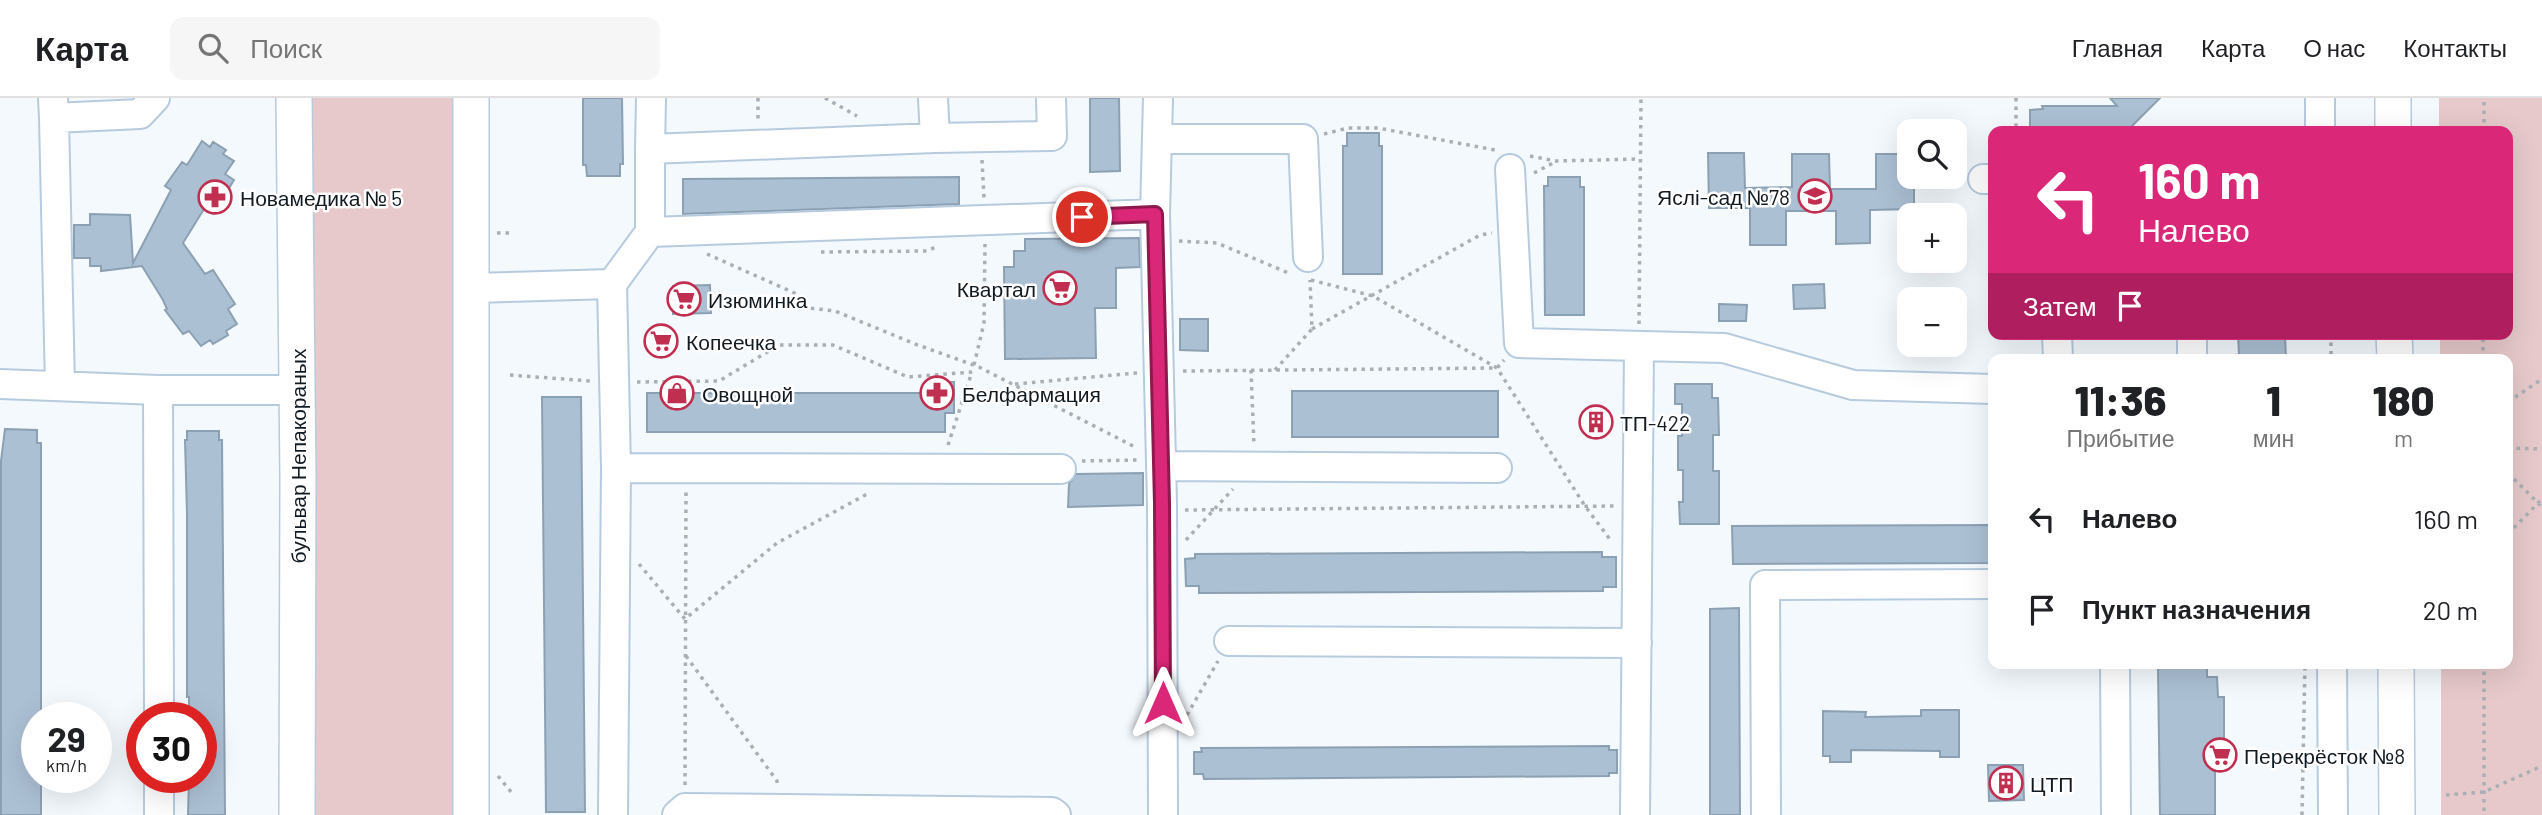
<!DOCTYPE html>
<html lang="ru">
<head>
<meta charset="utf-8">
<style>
  body { margin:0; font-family:Barlow,sans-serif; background:#f6f6f6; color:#202124; height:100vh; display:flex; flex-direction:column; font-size:26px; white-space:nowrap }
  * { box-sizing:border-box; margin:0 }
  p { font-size:23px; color:#757577 }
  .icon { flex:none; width:38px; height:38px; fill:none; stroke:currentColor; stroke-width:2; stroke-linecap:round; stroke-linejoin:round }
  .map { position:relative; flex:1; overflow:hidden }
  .side { position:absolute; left:1988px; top:256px; width:525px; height:315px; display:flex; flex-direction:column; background:#fff; border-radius:14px; box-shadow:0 7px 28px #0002 }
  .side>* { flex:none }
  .top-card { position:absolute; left:1988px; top:28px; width:525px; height:214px; border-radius:14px; box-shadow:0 7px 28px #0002; background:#db2777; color:#fff; overflow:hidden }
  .tools { position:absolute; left:1897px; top:21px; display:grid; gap:14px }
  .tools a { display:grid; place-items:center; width:70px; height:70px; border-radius:14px; background:#fff; box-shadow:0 7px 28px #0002; font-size:35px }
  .speed { position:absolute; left:21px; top:604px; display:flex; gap:14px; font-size:35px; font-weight:700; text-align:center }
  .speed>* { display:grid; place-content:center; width:91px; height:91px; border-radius:50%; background:#fff; box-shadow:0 7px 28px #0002; line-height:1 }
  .speed small { font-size:18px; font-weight:400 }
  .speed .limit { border:10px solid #d22; background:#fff; color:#111 }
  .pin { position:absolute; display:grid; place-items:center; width:60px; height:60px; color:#fff; margin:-30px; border:4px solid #fff; border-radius:50%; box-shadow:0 2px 7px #0007 }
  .me { position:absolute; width:77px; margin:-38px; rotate:0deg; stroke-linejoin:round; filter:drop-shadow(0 0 5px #0008) }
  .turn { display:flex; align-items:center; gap:24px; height:147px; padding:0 35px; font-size:32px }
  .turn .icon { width:91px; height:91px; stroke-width:2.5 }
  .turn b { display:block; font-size:49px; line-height:60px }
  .then { display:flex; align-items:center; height:66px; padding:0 35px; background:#0003; gap:14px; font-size:26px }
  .eta { display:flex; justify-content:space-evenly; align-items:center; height:119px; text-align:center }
  .eta b { font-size:42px; font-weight:800; line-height:49px }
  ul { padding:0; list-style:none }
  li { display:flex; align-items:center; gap:21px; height:91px; padding:0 35px }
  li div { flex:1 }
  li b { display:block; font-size:26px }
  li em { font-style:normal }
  header { display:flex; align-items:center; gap:42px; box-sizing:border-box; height:98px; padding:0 35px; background:#fff; border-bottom:2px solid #e0e0e0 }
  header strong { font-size:33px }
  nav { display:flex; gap:38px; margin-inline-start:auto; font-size:24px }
  .search { width:490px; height:63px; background:#f6f6f6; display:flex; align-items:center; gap:18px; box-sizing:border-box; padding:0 24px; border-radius:14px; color:#757577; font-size:26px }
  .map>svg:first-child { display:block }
  .green { fill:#e7c9cb }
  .building { fill:#acc0d4; stroke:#8ca0b3; stroke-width:2 }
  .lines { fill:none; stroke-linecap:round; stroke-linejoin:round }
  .minor-casing { stroke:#b7cbdf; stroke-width:32 }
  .major-casing { stroke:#b7cbdf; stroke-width:38 }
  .path { stroke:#a9afb4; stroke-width:3.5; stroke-dasharray:3.5 5; stroke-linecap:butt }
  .minor { stroke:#fff; stroke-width:28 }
  .major { stroke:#fff; stroke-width:35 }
  .route-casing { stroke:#8e194d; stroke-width:18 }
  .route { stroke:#db2777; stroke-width:12 }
  .labels { text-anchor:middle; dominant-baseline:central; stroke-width:5; stroke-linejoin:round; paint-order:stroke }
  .poi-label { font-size:21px; fill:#121a21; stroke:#fff; text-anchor:start }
  .street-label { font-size:21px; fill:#121a21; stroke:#fff }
</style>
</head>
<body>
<header>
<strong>Карта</strong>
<div class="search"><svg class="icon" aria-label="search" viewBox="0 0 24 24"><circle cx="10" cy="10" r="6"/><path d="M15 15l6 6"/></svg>Поиск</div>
<nav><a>Главная</a><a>Карта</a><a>О нас</a><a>Контакты</a></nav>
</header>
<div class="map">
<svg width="2542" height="717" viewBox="0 0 2542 717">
  <rect width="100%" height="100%" fill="#f4f9fd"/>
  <!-- green -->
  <path class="green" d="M307,0H452L456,717H312Z
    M2439,0H2542V717H2441V565H2508V261H2440V236H2508V33H2439Z"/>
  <!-- building -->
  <path class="building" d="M583,0H622L623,66H620V78H587L586,67H583Z
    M1090,0H1119L1120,73L1090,74Z
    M2110,0H2160L2127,33H2030V12L2043,11L2042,8H2117Z
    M1347,35H1379V48H1382V176H1343V48H1347Z
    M202,43L210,49L213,44L226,52L223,56L234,63L225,76L234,82L213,116L204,111L183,145L205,176L213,172L235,206L228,211L237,226L226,233L228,237L213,246L210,242L201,248L189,233L183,236L165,212L167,211L163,202L142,168L101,173V168H90V160H74V127H90V116L130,117L133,165L171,92L165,88L182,64L187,67Z
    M1708,55H1744L1745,90L1792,89V56H1829L1830,91H1876V56H1909V79H1914V111L1870,112V145L1836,146V113H1786V147H1750V110H1709Z
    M959,79V106L683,116V81Z
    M1548,79H1580V89H1584V217H1545L1544,88H1548Z
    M1139,140L1140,169L1116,170V210H1095L1096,260L1005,261L1004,169H1014V153H1025V141Z
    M1824,186L1825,210L1794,211L1793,187Z
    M710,187L711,215L673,216V188Z
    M1719,206L1747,207L1746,223H1719Z
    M1180,221H1208V253L1180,252Z
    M2238,236H2285L2286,261H2244V257H2239Z
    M929,284H954V315H945V334H647V295H929Z
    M1675,286H1712V300H1718L1719,337H1713V373H1719V426H1680L1679,404H1683V372H1678V338H1682V306H1675Z
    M1292,293H1498V339H1292Z
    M542,299H581L585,714H546Z
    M1609,316V332H1583V317Z
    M5,331L37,332V345H41V620H37V679H41V717H1V363Z
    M187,333H219V342H222L225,717H188L189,679H201V620H189V599H187V416L185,342H187Z
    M1143,375V407L1068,409L1069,386L1076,376Z
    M1993,427V465L1733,466L1732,428Z
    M1602,454V459H1616V489H1603V493L1199,495V488H1186L1185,461L1195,460V456Z
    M1739,510L1740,717H1710V511Z
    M2162,565H2207V579H2217L2218,599H2224V653L2215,663V717H2160L2158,570H2162Z
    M1921,612H1959V659H1940V653L1851,652V664H1830V658H1823V613L1866,614L1865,619L1921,618Z
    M1609,648V652H1617V675H1609V678L1204,681L1203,676H1194V654H1202L1201,650Z
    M1988,667H2023L2024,702L1989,703Z"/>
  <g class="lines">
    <defs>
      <path id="minor" d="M53,0L54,20L140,16L155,0
        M933,0L935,40
        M1158,0L1155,116L1162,405L1163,717
        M2320,0V33
        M54,20L60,288
        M1158,41H1303L1308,159
        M650,51L651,0
        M1510,71L1519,245L1724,250L1853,287L1993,291
        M1983,81H1993
        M650,134V51L935,40L1052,38L1051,0
        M612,186L650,134L1155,116
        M471,190L612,186L616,370L613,717
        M2057,236L2058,261
        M2192,261V236
        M0,286L158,292H297
        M158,292L159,620
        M1161,368L1497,370
        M616,370L1061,371
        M1229,543L1637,545
        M2115,565L2116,717
        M2332,565L2333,717
        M159,679V717
        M677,717L685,710L1052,714L1056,717
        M1635,717L1639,249
        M1766,717L1765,487L1993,486"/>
      <path id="major" d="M294,0L298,379L297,717
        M2393,0V33
        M2394,236L2395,261
        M2396,565L2397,717
        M471,717V0"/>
    </defs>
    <!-- minor casing -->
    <use href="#minor" class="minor-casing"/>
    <!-- major casing -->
    <use href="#major" class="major-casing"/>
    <!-- path -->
    <path class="path" d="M758,0V24
      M825,0L857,18
      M2016,0V33
      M2484,33V0
      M1324,36L1348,30H1378L1495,52
      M1530,58L1556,63L1640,61
      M982,62L984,100
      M1534,75L1555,64
      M497,135H509
      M1179,143L1217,145L1291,176
      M821,154L927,153L938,148
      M707,156L799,197L809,210L835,213L915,246L979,269L1137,350
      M1311,182L1373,198L1497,270L1585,408L1612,444
      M1639,226L1641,0
      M1312,231L1480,137L1492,135
      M2331,236V261
      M2483,261V236
      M974,267L984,225L985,146
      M1251,272L1254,347
      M1275,272L1312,231L1310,182
      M1183,273L1497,270L1504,262
      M510,277L591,283
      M637,284L719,283L779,247H833L908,279L972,274
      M1015,286L1137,275
      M2508,304L2542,281
      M948,347L972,274
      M2508,350L2542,351
      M1082,363L1138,362
      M2508,375L2542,409
      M1185,412L1615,408
      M2508,436L2542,401
      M1186,442L1233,391
      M639,466L685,521L777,445L869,395
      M686,558L777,683L778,689
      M2484,565V717
      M1187,617L1218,563
      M498,678L512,695
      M685,687L686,394
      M2446,697L2484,694L2542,668
      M2302,717L2305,565"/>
    <!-- minor -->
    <use href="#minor" class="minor"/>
    <!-- major -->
    <use href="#major" class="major"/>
  </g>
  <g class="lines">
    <defs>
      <path id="route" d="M1082,119L1155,116L1162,405L1163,605"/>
    </defs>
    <!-- route casing -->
    <use href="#route" class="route-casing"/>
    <!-- route -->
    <use href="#route" class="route"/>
  </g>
  <!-- icons -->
  <defs>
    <symbol id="school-ring" viewBox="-11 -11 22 22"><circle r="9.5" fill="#fff" stroke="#c02f4f" stroke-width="1.5"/><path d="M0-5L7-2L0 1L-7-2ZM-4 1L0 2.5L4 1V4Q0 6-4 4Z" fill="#c02f4f"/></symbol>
    <symbol id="pharmacy-ring" viewBox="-11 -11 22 22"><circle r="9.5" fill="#fff" stroke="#c02f4f" stroke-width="1.5"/><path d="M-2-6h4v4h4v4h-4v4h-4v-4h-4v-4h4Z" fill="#c02f4f"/></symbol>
    <symbol id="supermarket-ring" viewBox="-11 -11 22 22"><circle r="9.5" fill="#fff" stroke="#c02f4f" stroke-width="1.5"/><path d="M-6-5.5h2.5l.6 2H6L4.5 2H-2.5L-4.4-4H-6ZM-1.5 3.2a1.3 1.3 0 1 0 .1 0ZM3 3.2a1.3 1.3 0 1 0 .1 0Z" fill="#c02f4f"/></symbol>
    <symbol id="shop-ring" viewBox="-11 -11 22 22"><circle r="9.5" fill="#fff" stroke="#c02f4f" stroke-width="1.5"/><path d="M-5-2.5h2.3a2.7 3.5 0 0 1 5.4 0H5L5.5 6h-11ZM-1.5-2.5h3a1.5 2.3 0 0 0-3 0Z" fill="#c02f4f"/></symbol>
    <symbol id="building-ring" viewBox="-11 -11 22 22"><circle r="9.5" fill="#fff" stroke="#c02f4f" stroke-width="1.5"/><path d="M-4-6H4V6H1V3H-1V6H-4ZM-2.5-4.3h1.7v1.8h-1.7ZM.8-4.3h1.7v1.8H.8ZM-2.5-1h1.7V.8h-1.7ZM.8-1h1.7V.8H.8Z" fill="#c02f4f"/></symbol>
  </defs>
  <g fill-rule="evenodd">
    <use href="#school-ring" x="1796" y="79" width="38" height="38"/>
    <use href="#pharmacy-ring" x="196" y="80" width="38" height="38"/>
    <use href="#supermarket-ring" x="1041" y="171" width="38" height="38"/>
    <use href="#supermarket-ring" x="665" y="182" width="38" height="38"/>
    <use href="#supermarket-ring" x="642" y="224" width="38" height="38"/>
    <use href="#shop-ring" x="658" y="276" width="38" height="38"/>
    <use href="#pharmacy-ring" x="918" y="276" width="38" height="38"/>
    <use href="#building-ring" x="1577" y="305" width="38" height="38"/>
    <use href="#supermarket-ring" x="2201" y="638" width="38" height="38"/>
    <use href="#building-ring" x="1987" y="666" width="38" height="38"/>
  </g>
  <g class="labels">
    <!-- poi labels -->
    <g class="poi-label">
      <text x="1790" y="98" text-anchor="end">Яслі-сад №78</text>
      <text x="240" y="99">Новамедика № 5</text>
      <text x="1036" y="190" text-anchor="end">Квартал</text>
      <text x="708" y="201">Изюминка</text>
      <text x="686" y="243">Копеечка</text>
      <text x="702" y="295">Овощной</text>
      <text x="962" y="295">Белфармация</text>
      <text x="1620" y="324">ТП-422</text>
      <text x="2244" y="657">Перекрёсток №8</text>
      <text x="2030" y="685">ЦТП</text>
    </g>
    <!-- street labels -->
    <g class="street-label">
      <text transform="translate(297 358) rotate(-90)">бульвар Непакораных</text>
    </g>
  </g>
</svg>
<div class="tools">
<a><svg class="icon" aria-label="search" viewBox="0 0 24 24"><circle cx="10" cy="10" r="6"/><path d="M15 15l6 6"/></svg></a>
<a>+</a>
<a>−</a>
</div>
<div class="speed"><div>29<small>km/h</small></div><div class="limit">30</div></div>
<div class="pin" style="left:1082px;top:119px;background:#d93025"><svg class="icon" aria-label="arrive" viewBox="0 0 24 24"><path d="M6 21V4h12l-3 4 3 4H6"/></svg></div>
<svg class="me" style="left:1163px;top:605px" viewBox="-20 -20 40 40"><path d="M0-17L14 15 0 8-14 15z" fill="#db2777" stroke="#fff" stroke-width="4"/></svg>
<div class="top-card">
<div class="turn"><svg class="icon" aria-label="left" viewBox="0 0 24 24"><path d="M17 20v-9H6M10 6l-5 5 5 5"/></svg><div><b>160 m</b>Налево</div></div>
<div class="then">Затем<svg class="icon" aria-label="arrive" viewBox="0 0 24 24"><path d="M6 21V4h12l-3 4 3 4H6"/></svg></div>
</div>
<section class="side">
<div class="eta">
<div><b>11:36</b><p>Прибытие</p></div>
<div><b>1</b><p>мин</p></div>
<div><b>180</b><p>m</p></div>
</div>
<ul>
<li><svg class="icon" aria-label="left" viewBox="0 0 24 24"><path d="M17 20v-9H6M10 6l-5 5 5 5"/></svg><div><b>Налево</b></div><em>160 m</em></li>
<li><svg class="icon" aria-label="arrive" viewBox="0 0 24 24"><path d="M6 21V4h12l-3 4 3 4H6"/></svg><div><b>Пункт назначения</b></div><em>20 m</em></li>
</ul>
</section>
</div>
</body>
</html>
